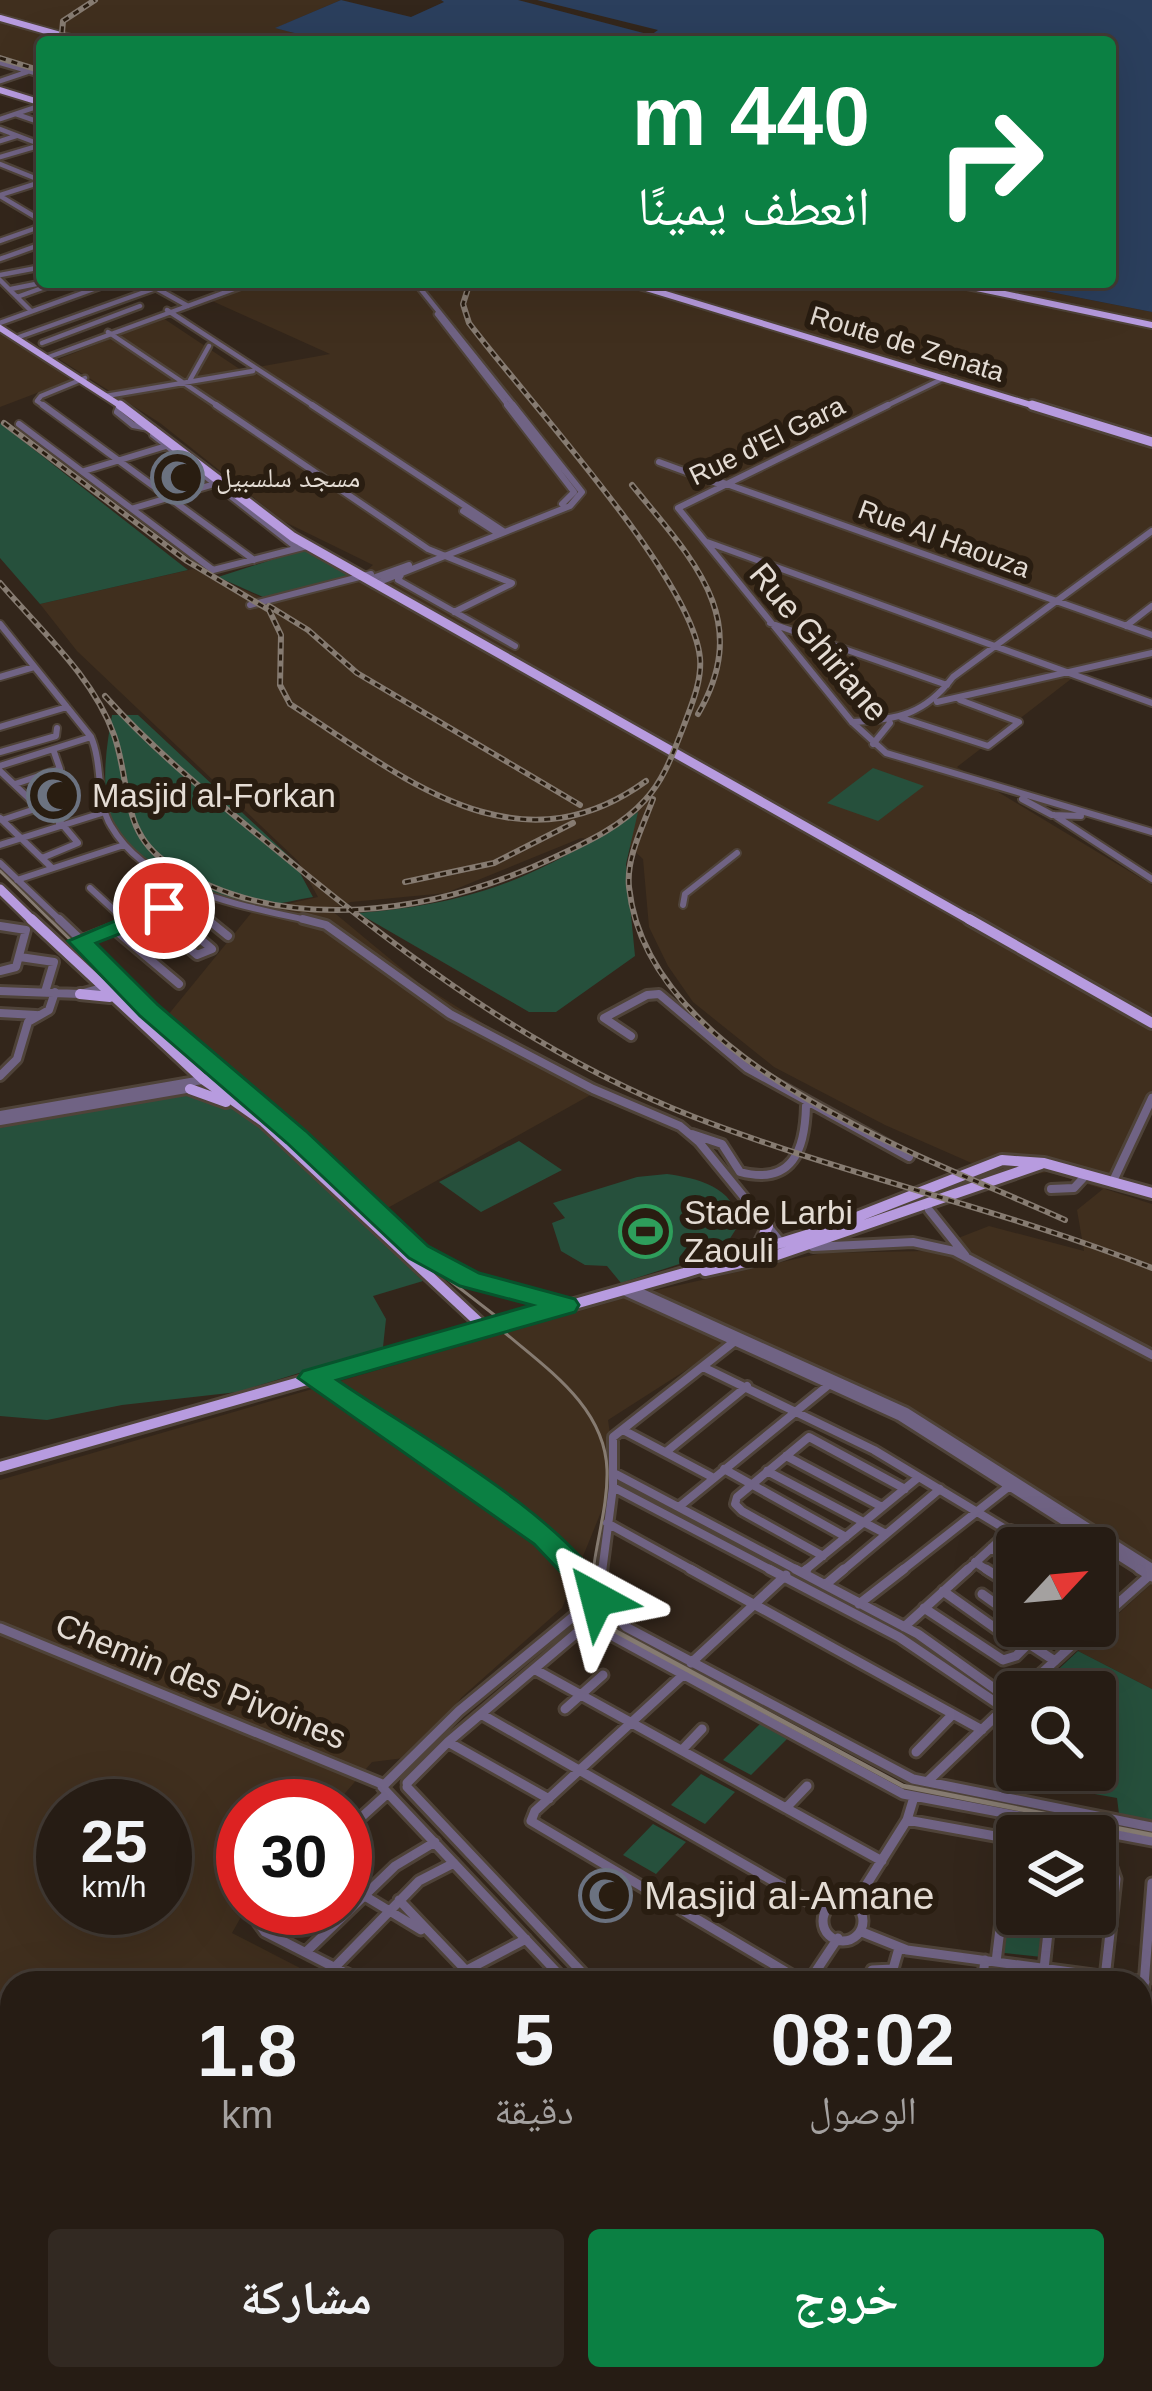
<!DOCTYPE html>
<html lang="ar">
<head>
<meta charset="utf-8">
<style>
  body { margin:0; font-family:Arial,"Noto Naskh Arabic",sans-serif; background:#322922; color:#f1f3f6; direction:rtl; height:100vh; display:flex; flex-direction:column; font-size:45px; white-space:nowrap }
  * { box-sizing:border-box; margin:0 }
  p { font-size:39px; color:#a4a1a0 }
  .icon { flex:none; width:66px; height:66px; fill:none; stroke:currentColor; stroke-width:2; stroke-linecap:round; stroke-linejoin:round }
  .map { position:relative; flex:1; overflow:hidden; direction:ltr }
  .sheet { position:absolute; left:0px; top:1971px; width:1152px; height:420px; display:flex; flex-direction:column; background:#261c14; border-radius:36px 36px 0 0; box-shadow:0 12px 48px #0002,0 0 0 3px #423a34; direction:rtl }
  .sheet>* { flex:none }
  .top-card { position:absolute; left:36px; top:36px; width:1080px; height:252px; border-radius:12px; box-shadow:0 12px 48px #0002,0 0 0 3px #423a34; direction:rtl; background:#0b8043; color:#fff; overflow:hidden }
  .needle { width:78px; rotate:64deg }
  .controls { position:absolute; left:996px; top:1527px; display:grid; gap:24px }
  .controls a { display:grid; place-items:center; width:120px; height:120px; border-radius:12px; background:#261c14; box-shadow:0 12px 48px #0002,0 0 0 3px #423a34; font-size:60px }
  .speed { position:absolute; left:36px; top:1779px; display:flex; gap:24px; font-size:60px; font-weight:700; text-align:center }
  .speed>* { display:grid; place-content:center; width:156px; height:156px; border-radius:50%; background:#261c14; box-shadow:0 12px 48px #0002,0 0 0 3px #423a34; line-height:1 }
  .speed small { font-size:30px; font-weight:400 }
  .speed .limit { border:18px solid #d22; background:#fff; color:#111 }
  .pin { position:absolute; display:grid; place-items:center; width:102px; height:102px; color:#fff; margin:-51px; border:6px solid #fff; border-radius:50%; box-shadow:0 3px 12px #0007 }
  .me { position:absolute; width:132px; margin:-66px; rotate:322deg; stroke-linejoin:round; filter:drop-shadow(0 0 9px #0008) }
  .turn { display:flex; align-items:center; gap:42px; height:252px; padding:0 48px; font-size:54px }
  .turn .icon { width:156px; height:156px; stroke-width:2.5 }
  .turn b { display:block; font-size:84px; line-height:102px }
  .eta { display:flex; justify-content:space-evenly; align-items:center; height:204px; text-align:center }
  .eta b { font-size:72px; font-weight:700; line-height:84px }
  .button { display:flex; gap:24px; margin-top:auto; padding:24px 48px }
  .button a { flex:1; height:138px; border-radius:12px; background:#0b8043; color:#fff; font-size:48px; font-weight:700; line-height:138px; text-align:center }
  .button a+a { background:#322922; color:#f1f3f6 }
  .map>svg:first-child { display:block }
  .built { fill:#402f1e; fill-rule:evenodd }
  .green { fill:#26503c }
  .water { fill:#2b3f5d }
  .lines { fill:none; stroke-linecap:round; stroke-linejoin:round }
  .minor-far3-casing { stroke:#4f4339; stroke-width:9 }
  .minor-far2-casing { stroke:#4f4339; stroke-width:10 }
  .minor-far1-casing { stroke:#4f4339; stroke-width:14 }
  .minor-casing { stroke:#4f4339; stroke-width:15 }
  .major-far2-casing { stroke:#4f4339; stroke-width:10 }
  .major-far1-casing { stroke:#4f4339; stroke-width:14 }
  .major-casing { stroke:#4f4339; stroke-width:16 }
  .highway-casing { stroke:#4f4339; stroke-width:24 }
  .minor-far3 { stroke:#706384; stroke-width:4.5 }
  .minor-far2 { stroke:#706384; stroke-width:6 }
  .minor-far1 { stroke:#706384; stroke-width:8 }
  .minor { stroke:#706384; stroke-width:9 }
  .major-far2 { stroke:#b79bdf; stroke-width:6 }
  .major-far1 { stroke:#b79bdf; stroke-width:9 }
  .major { stroke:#b79bdf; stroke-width:10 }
  .highway { stroke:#d0b6f8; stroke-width:18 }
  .tram-far1 { stroke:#867b71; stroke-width:3 }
  .tram { stroke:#867b71; stroke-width:4.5 }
  .rail-casing { stroke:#867b71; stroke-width:6 }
  .rail { stroke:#291d11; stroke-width:3; stroke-dasharray:6; stroke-linecap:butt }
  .route { fill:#0b8043; stroke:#07532c; stroke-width:3 }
  .labels { text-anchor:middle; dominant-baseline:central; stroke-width:12; stroke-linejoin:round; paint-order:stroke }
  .far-street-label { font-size:27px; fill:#e4dcd4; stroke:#291d11 }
  .far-poi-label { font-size:27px; fill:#e4dcd4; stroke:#291d11; text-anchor:start }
  .street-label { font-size:33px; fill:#e4dcd4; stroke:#291d11 }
  .poi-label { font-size:33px; fill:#e4dcd4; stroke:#291d11; text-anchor:start }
  .near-poi-label { font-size:39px; fill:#e4dcd4; stroke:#291d11; text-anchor:start }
</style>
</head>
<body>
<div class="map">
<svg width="1152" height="2391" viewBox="0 0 1152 2391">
  <rect width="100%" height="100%" fill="#33261b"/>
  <!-- built -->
  <path class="built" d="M0,0H341L276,28L327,42H42V76L0,63Z
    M260,282H999L1152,312V655L1084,669L957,767L1152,885V1101L1122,1175L1105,1189L1152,1204V1564L908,1406L744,1333L608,1420L616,1475L562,1608L462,1697L412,1757L372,1762L334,1806H243L246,1908L232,1933L329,1983H12V2180L0,2172V1480L635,1295L822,1253L925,1251L989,1226L1084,1251L1077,1210L1103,1189L1048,1172L1008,1179L885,1125L774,1067L693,1002L668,966L649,927L643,859L629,846L581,838L446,893L351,902L331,910L419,983L594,1093L384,1210L168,1015L252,912L318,897L298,861L77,651L40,604L193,569L263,598L358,578L373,565L283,521L160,423L59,359L163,318L241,370L330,354L210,300ZM63,1806H165V1908H63Z
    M0,334L33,354L71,380L0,407Z
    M1152,1583V1689L1078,1651Z
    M304,2379H748L770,2390L321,2391Z
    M777,2379H1041L1061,2391H799Z"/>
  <!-- green -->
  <path class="green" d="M0,423L188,570L40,604L0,558Z
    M305,549L350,576L263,597L218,577Z
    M112,715H138L293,860L313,897C298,899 282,904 267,905C224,906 134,866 115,826C99,793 106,749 112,715Z
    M873,768L924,786L878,821L827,803Z
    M638,812L626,864L635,956L556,1012H529L358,913C478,903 538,877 638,812Z
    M190,1093C261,1100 369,1230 423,1281L373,1296L386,1319L383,1347L238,1392L122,1405L47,1420L0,1416V1128L56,1114Z
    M519,1141L562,1170L481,1212L439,1182Z
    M667,1174C698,1178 742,1189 736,1229L729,1240L704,1256L621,1283L607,1266L585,1265L561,1251L552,1223L565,1218L553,1203L637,1177Z
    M1078,1651L1152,1689V1820L1119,1814L1117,1798L1039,1784L1044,1773L1019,1772L1095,1770V1692H1034Z
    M760,1724L787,1739L751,1775L723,1760Z
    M701,1774L735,1792L705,1824L671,1805Z
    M653,1824L686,1842L656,1874L623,1855Z
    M1007,1844L1017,1845V1914H1047L1042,1957L996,1952Z"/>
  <!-- water -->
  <path class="water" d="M341,0L411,17L444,2L441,0H518L651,35L658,30L537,0H1152V312L999,282H1110V42H485C455,33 457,37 429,42C380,51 322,41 275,28Z"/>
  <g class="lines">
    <defs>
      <path id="minor-far3" d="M0,63L42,75
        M0,81L27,72
        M16,114L42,123
        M0,119L42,105
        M0,129L42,145
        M0,141L16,136
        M0,157L41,145
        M0,164L42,181
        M0,195L41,182
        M0,196L42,221
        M0,241L42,226
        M0,259L42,244
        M0,275L42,267
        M0,280L31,311
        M145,282L188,306
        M415,282L516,408
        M11,289L46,282
        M17,297L59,282
        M167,310L317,408
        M437,314L510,408
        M0,323L113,282
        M108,332L221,408
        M19,337L153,289
        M42,343L140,306
        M46,358L253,282
        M190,380L209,346
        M106,396L253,371
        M47,408L37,401L41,396L85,378
        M882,408L944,378"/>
      <path id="minor-far2" d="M43,405L254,560
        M120,405L117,412L133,425L154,429
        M216,405L428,549L512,583
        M312,405L503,531
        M507,405L574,492L562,504
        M513,405L582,492L570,506L402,573L398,580L515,646
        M19,424L213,570L307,546
        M153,435L297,548
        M659,462L719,484
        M84,471L166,446
        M721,482L1152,635
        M134,508L211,485
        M678,508L852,722L886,753L1152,832
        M678,508L888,405
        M463,511L499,534
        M707,542L1152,703
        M370,579L409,565
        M377,583L402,573
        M250,605L371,574
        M454,612L511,584
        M770,623L947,685
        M0,624L91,737C103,764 96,802 111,826C150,893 247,906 315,922
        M1126,626L1152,606
        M0,677L34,667
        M937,702L1152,653
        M902,718L988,746L1019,722L960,700
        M852,722C898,720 925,714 953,677L1152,531
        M0,727L67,707
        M873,744L890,723
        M53,749L60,769L59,825
        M0,752L56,736L57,728
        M0,766L91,737
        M0,771L38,807
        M15,784L60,769
        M1022,799L1052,815L1081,816
        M1054,815L1152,879
        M0,818L51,867
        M2,820L59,801
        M0,845L105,812
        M42,858L78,843L62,824
        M0,863L62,922
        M153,868L147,878L173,903L211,922
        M17,880L124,845
        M90,888L127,922
        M683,905L685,894L737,853
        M164,908L181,922
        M149,915L158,922
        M129,922L192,890"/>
      <path id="minor-far1" d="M59,919L229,1081
        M124,919L128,923
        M154,919L197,955L212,949L177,919
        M207,919L228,936
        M303,919L326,925L450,1014L593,1089L680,1126L699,1142L783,1245
        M0,926L26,930L16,967L0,971
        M114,929L179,984
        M80,941L137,919
        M20,957L54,962L45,992
        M0,991L80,994L105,987
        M0,1013L36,1015
        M631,1036L604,1018L647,995L659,994L747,1068L909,1157
        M0,1076L17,1059L28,1022L49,1010L55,992
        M0,1115L202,1080
        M0,1121L192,1088
        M692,1134L722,1144L740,1172C793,1186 805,1149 806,1106
        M1113,1181L1152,1098
        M1051,1189L1074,1188L1086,1175
        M929,1210L965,1255
        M813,1247L913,1242L954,1251L1152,1355
        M633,1289L906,1412L1152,1568
        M624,1291L899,1416L1144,1572
        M703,1367L874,1450L1037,1548
        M314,1378L556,1546L570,1572
        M623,1430L712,1477
        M666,1452L747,1386
        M786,1456L882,1507
        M724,1469L846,1537
        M767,1471L886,1534
        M614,1473L801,1572
        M613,1487L775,1572
        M680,1506L831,1383
        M607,1523L696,1572
        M991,1548L1017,1564
        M823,1556L742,1511L735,1504L737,1497L809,1437L905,1489
        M567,1562L576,1572
        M975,1562L990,1572
        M602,1572L613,1487V1437L735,1341
        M803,1572L919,1477
        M841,1572L940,1489
        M900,1572L1012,1484
        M965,1572L1011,1530"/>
      <path id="minor" d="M569,1569L580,1590V1611
        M573,1569L626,1627L913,1779L1152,1827
        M601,1569L605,1601
        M690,1569L982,1730
        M769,1569L899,1637L1004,1708
        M795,1569L918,1634L1012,1701
        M986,1569L1017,1589
        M1139,1569L1152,1577
        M803,1572L807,1569
        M825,1585L844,1569
        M1095,1586L1119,1601
        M943,1591L1022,1647
        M982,1594L1017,1619
        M859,1604L904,1569
        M924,1608L1003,1660L1016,1656L1046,1626
        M595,1619L609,1634L903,1794L1152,1841
        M1095,1624L1152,1573
        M904,1627L968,1569
        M1045,1627L1074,1644
        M0,1628L382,1784
        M1026,1642L1055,1661
        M691,1663L786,1575
        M534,1669L882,1861
        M683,1675L535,1811L531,1821L805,1983
        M1021,1692L1093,1626
        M565,1709L603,1675
        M481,1714L824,1910
        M448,1742L549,1799
        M682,1750L702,1729
        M916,1752L953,1714
        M927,1782L1017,1696
        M407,1783L448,1742L593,1619
        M407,1787L592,1983
        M786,1808L807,1786
        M907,1820L1017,1840
        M345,1832L387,1794
        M1095,1855L1111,1865L1116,1879L1105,1978
        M345,1884L421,1930
        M1003,1891L1017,1893
        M399,1900L478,1983
        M823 1921a20 20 0 1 1 40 0a20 20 0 1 1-40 0Z
        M1095,1902L1112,1904
        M853,1906L907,1820L914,1797
        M262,1908L257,1921L265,1932L365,1983
        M862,1932L907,1950L1145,1982
        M306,1952L395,1866L435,1842
        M996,1962L1011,1838
        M335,1967L419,1881L454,1863
        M1044,1969L1050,1914
        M467,1970L526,1939
        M567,1983L382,1787L459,1711L580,1611
        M808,1983L838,1938
        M865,1983L872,1970L893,1969L899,1948
        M982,1983L985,1960
        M1140,2036L1152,1883
        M1062,2379L1083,2391
        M1099,2379L1121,2391"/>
      <path id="major-far2" d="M0,18L85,42
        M0,90L42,103
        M626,282L1041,408
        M948,282L1152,325
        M0,328L124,408"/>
      <path id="major-far1" d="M120,405L293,537L974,922
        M1032,405L1152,442
        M0,889L34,922"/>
      <path id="major" d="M31,919L204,1080L264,1122L485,1328
        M969,919L1152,1023
        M80,994L110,997
        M207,1079L230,1082L435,1264L470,1280L561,1304
        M190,1089L226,1102
        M756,1250L768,1226
        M705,1271L777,1255L1041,1164
        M0,1467L684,1273L829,1228L1002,1160L1044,1163L1152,1193"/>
      <path id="highway" d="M0,2180L12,2188
        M0,2199L12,2208
        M250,2379L267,2391
        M281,2379L298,2391"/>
    </defs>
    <!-- minor-far3 casing -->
    <use href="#minor-far3" class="minor-far3-casing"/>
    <!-- minor-far2 casing -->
    <use href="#minor-far2" class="minor-far2-casing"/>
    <!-- minor-far1 casing -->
    <use href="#minor-far1" class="minor-far1-casing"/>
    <!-- minor casing -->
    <use href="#minor" class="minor-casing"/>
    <!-- major-far2 casing -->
    <use href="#major-far2" class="major-far2-casing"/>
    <!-- major-far1 casing -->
    <use href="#major-far1" class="major-far1-casing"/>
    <!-- major casing -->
    <use href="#major" class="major-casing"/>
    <!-- highway casing -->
    <use href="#highway" class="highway-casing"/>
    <!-- minor-far3 -->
    <use href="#minor-far3" class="minor-far3"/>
    <!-- minor-far2 -->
    <use href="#minor-far2" class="minor-far2"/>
    <!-- minor-far1 -->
    <use href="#minor-far1" class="minor-far1"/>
    <!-- minor -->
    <use href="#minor" class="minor"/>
    <!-- major-far2 -->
    <use href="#major-far2" class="major-far2"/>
    <!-- major-far1 -->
    <use href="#major-far1" class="major-far1"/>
    <!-- major -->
    <use href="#major" class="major"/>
    <!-- highway -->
    <use href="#highway" class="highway"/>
    <!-- tram-far1 -->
    <path class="tram-far1" d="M0,871L144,1012L284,1130L413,1252L497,1317
      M504,1332C547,1369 605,1407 607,1470C608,1504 597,1538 593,1572"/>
    <!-- tram -->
    <path class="tram" d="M593,1569C590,1599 594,1613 617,1632L903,1786L1152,1835"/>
    <defs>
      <path id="rail" d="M69,42L62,33L63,21L95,0
        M0,58L42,71
        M4,423L187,561L269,610L281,635L280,685L290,704C401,775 515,876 646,781
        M632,485C692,559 754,618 698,714
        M0,583C40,630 93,676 114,735C131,783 120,833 169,864C284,938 436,913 553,858C585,843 621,827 645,800C664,780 673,753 683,728C691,706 702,682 700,658C692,576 524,397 469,323L463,304L470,282
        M269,606L308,630L357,673L580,805
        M105,696C156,753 215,800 274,848C403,955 536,1055 694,1117C844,1175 1002,1209 1152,1268
        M653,799C643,826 626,858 629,887C647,1063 927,1157 1065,1220
        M405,882L494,863L573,823"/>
    </defs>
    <!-- rail casing -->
    <use href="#rail" class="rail-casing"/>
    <!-- rail -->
    <use href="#rail" class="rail"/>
  </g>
  <!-- route -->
  <path class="route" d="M164,900L173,903V913L96,943L158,1005L306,1131L428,1246L479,1273L575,1299L579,1305L575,1312L337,1380C423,1439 560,1512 613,1599L608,1607H586L573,1585L534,1544L298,1378L303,1371L532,1305L460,1286L409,1258L287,1143L140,1016L68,941Z"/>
  <!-- icons -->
  <defs>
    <symbol id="mosque-ring" viewBox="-11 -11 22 22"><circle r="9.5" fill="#291d11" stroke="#6b7280" stroke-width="1.5"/><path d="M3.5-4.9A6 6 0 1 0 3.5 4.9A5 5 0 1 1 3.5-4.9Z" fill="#6b7280"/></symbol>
    <symbol id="stadium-ring" viewBox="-11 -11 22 22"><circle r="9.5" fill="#291d11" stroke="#2e9e5b" stroke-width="1.5"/><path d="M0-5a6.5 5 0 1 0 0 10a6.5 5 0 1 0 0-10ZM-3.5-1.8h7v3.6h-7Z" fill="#2e9e5b"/></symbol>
  </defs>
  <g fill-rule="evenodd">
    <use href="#mosque-ring" x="148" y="448" width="59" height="59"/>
    <use href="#mosque-ring" x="24" y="766" width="59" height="59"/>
    <use href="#stadium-ring" x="616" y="1202" width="59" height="59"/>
    <use href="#mosque-ring" x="576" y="1866" width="59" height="59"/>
  </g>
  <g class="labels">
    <!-- far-street labels -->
    <g class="far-street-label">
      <text transform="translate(907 344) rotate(17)">Route de Zenata</text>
      <text transform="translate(767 441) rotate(-26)">Rue d'El Gara</text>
      <text transform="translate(944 539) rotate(20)">Rue Al Haouza</text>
    </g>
    <!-- far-poi labels -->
    <g class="far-poi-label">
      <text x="216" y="478">مسجد سلسبيل</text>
    </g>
    <!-- street labels -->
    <g class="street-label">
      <text transform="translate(819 642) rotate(50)">Rue Ghiriane</text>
      <text transform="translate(201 1681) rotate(22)">Chemin des Pivoines</text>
    </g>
    <!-- poi labels -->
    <g class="poi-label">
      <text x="92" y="795">Masjid al-Forkan</text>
      <text x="684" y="1212">Stade Larbi<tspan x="684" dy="38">Zaouli</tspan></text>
    </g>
    <!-- near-poi labels -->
    <g class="near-poi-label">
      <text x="644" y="1895">Masjid al-Amane</text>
    </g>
  </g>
</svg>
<div class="controls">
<a><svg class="needle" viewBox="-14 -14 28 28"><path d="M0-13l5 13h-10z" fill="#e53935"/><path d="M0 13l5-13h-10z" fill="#a4a1a0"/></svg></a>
<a><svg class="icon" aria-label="search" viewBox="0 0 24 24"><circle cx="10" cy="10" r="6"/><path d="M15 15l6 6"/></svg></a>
<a><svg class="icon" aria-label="layers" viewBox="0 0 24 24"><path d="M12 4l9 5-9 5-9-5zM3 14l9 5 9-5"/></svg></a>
</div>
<div class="speed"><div>25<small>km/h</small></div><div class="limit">30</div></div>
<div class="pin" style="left:164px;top:908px;background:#d93025"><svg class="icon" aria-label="arrive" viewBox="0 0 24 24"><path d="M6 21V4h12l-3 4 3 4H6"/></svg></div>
<svg class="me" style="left:597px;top:1599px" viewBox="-20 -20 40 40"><path d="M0-17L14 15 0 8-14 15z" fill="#0b8043" stroke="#fff" stroke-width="4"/></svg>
<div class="top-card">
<div class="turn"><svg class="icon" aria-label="right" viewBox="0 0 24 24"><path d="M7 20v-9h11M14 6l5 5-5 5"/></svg><div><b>440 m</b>انعطف يمينًا</div></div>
</div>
<section class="sheet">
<div class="eta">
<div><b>08:02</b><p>الوصول</p></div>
<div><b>5</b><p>دقيقة</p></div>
<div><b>1.8</b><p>km</p></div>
</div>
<div class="button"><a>خروج</a><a>مشاركة</a></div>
</section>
</div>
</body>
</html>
